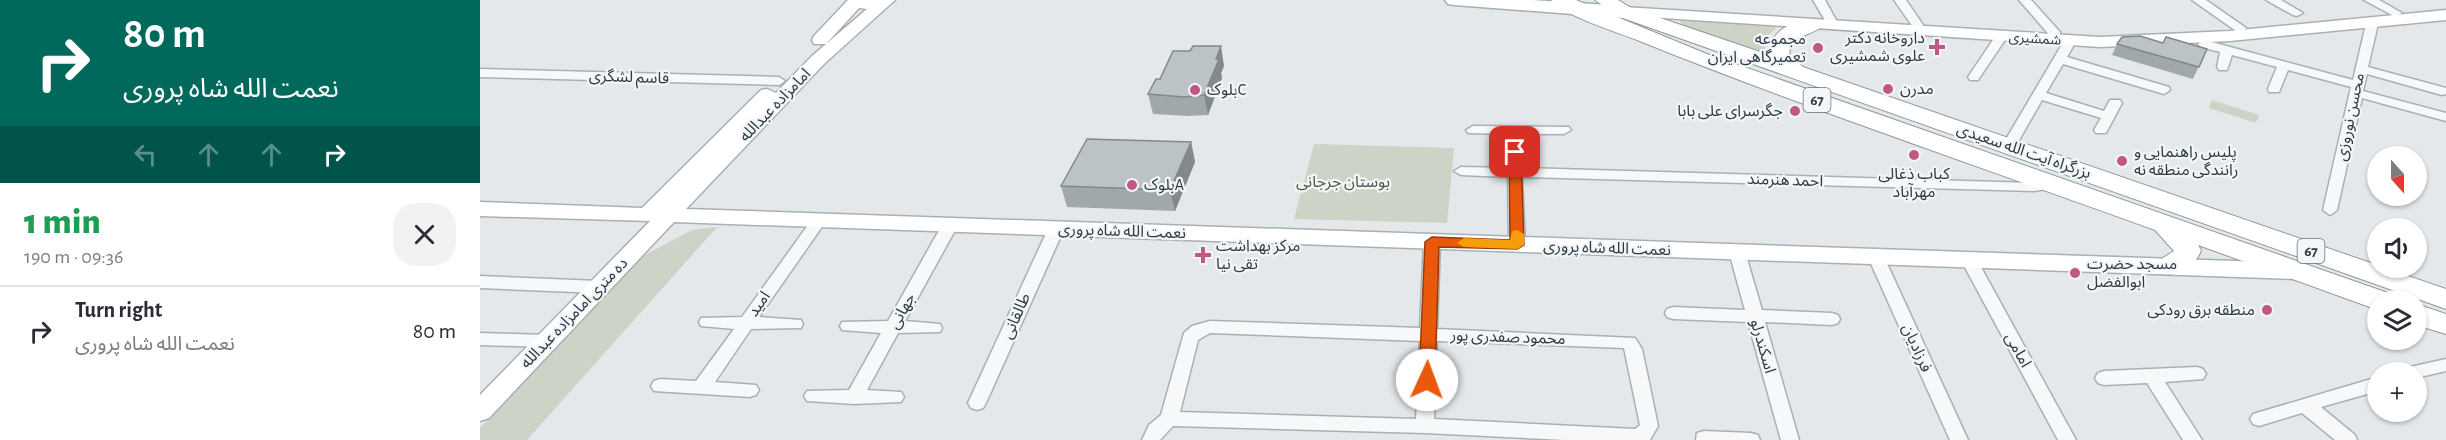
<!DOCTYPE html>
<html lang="en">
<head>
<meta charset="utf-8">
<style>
  body { margin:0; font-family:"Alegreya Sans","Noto Sans Arabic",sans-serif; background:#f2f2f3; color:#2b2b33; height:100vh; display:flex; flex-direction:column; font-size:22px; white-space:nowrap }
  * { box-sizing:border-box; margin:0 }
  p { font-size:20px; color:#7c7c81 }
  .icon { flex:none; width:33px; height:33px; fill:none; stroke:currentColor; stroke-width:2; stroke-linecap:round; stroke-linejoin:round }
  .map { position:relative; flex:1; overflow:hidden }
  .sheet { display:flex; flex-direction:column; background:#fff; width:480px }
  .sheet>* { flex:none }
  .top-card { background:#00695c; color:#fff; overflow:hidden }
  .needle { width:39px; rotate:159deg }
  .controls { position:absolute; left:1887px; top:146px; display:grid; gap:12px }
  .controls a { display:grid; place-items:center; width:60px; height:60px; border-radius:50%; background:#fff; box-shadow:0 2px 4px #0004; font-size:30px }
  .pin { position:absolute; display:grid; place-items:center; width:51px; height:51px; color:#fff; margin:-26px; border-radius:12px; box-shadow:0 3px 9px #0006 }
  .me { position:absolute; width:66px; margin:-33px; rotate:2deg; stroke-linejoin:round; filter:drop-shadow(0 0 4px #0008) }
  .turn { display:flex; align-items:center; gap:21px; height:126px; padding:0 24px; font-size:27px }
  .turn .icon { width:78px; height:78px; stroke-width:2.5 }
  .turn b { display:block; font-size:42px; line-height:51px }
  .lanes { display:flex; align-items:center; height:57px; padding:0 24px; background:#0003; justify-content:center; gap:30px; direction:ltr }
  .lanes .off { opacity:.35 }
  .round { display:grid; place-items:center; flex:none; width:63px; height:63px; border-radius:24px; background:#f2f2f3 }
  .overview { display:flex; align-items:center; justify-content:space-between; height:102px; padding:0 24px }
  h1 { font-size:36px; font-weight:800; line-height:45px; color:#1e9e55 }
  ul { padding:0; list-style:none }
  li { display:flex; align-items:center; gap:18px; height:90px; padding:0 24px; border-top:2px solid #e1e1e2 }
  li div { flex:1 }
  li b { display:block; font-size:22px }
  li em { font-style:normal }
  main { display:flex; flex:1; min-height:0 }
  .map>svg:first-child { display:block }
  .green { fill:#cdd3c6 }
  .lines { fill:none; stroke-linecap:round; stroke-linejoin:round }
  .minor-casing { stroke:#a9b0b4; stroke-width:3 }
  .secondary-casing { stroke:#a9b0b4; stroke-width:3 }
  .primary-casing { stroke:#a4afb5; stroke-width:3 }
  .trunk-casing { stroke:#8d999f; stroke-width:2 }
  .minor { fill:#f6f8f9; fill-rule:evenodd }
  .secondary { fill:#fff; fill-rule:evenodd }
  .primary { fill:#fff; fill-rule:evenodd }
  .trunk { fill:#fff; fill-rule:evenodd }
  .wall { fill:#a1a8aa }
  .shaded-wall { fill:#83888b }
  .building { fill:#bbc3c6; stroke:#83888b; stroke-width:1.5 }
  .route { fill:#ea580c; stroke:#983908; stroke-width:1.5 }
  .slow { fill:#f59e0b }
  .poi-dot { fill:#c15785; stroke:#f3f6f8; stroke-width:2 }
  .labels { text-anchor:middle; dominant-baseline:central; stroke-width:4.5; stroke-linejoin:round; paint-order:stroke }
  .far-street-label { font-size:14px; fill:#2d3a41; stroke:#f3f6f8 }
  .shield { fill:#f3f6f8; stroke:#687278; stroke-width:1.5 }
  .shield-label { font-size:15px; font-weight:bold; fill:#2d3a41 }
  .poi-label { font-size:16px; fill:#2d3a41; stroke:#f3f6f8; text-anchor:start }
  .street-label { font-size:16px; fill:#2d3a41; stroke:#f3f6f8 }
  .park-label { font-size:16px; fill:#4a5b3c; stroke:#f3f6f8 }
</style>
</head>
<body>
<main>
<section class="sheet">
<div class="top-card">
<div class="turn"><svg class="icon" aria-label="right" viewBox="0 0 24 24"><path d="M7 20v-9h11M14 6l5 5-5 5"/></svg><div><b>80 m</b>نعمت الله شاه پروری</div></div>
<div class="lanes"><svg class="icon off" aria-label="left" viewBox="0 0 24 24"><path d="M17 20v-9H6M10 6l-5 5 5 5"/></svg><svg class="icon off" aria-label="ahead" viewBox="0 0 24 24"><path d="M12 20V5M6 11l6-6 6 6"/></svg><svg class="icon off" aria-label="ahead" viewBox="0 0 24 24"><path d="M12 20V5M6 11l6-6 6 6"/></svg><svg class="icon" aria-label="right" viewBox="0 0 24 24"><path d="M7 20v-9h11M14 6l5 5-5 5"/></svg></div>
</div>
<div class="overview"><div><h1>1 min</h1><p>190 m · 09:36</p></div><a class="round"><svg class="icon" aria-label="close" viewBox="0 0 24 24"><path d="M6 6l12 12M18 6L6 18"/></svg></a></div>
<ul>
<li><svg class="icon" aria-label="right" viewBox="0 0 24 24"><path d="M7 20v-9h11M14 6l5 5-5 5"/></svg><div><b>Turn right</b><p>نعمت الله شاه پروری</p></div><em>80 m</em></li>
</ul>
</section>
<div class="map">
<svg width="1966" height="440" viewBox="0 0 1966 440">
  <rect width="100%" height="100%" fill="#e4e8ea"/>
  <!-- green -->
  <path class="green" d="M1200,20L1298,26L1284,40L1286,55L1201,24Z
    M1732,100L1779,115L1776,123L1729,108Z
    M834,144L974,148L967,223L814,219Z
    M237,227L47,440H0V428L161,257L212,230Z"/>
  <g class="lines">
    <defs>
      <path id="minor" d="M1333,0H1345L1356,20L1354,22H1346Z
        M1414,0H1426L1443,25L1441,27H1433Z
        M1539,0H1551L1580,32V38H1572Z
        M1712,0H1726L1766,28L1764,31H1756Z
        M1786,0H1801L1823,13L1817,16L1813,15Z
        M1884,0H1899L1922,13L1916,16L1912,15Z
        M1892,20L1898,24L1888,67L1966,88V94L1962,95L1887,74L1883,91L1966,113V121L1882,98L1857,210L1850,215L1843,210L1871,87L1808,70L1799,92H1789L1788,89L1797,67L1752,55L1747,70H1739L1737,67L1740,52L1720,47L1718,44L1724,40L1873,80L1886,24Z
        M1521,33L1527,37L1500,77L1498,80H1490L1488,77L1517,34Z
        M1590,37L1596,41L1587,57L1689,87L1690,90L1684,94L1583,64L1566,93L1624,111L1630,100H1640L1642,103L1626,133H1616L1614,130L1621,118L1562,100L1534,149H1524L1522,146L1584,41Z
        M0,69L299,77L305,81L299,85L0,77Z
        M993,126L1089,127L1091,130L1084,134H1041L1042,168L1554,183L1574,180L1581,184L1579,187L1554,191L1042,177L1045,245L1037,250L1029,245L1028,177L981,175L974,171L981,167L1028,168L1027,134L988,133L986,130Z
        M338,216L346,221L279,317L321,320L323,324L321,328L271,329L235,382L276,385L279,390L276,395L270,397L174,391L171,386L174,381L180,379L216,381L254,329L221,326L219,322L221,318L262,317L333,218Z
        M470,220L478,225L425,321L460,324L462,328L460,332L418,333L387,390L421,392L424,397L421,402L374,404L327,401L324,396L327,391L369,390L401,333L362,330L360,326L362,322L408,321L462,225Z
        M576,224L584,229L506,403L503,408L497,410L491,408L488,403L568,229Z
        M952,237L960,242L957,329L1155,338L1162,349L1178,426L1170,440H1085L945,433L693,426L680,440H662L669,425L681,415L704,333L712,326L730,321L940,328L944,242ZM730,333L940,341L936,419L700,412L718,340ZM957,341L1144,348L1160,425L1155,429L954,419Z
        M1257,247L1265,252L1282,310L1352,313L1358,315L1360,319L1358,323L1352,325L1285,322L1319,440H1301L1268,322L1193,319L1187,317L1185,313L1187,309L1193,307L1265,310L1249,252Z
        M1396,252L1404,257L1488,440H1470L1388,257Z
        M1489,255L1495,256L1497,260L1596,440H1578L1481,260L1483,256Z
        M0,276L119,281L125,283L127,287L125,291L119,293L0,288Z
        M0,333L67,335L73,337L75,341L73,345L67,347L0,345Z
        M1966,359V371L1936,378V372H1927L1930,367Z
        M1717,367L1723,369L1726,374L1723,379L1685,382L1722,440H1703L1667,383L1624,385L1618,383L1615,378L1618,373L1624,371Z
        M1898,377V391L1841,407L1875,435L1877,440H1855L1822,413L1779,426L1773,424L1770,419L1773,414Z
        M1224,431L1271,433L1278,435L1280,440H1216L1217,433Z"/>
      <path id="secondary" d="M368,0H415L344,64L206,209L1815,263L1823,266L1826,271L1823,276L1815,279L194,222L9,418L0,421V395L170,221L0,216V202L162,208L281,90L287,89L296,93L332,56L387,9L379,8L346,44H334L332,40L334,36Z
        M1144,7L1620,37L1750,31L1966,10V20L1750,41L1620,47L1138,15L1136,12Z"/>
      <path id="primary" d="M965,0H1052L1144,6L1151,8L1153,12L1151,16L1144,18L974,5L968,4Z"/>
      <path id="trunk" d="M1071,0H1096L1227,54L1908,293L1912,300H1898V310L1718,245L1721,250C1716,267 1695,278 1678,273L1674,267L1678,261L1694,251L1675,230C1504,168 1331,110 1162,42C1143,34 1081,15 1071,0Z
        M1115,0H1138L1151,8L1289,55C1288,31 1318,15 1340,21L1343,25C1336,34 1320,34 1311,43L1309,55L1323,67L1966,289V309L1137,16Z
        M1936,304L1966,314V334L1936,325Z"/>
    </defs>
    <!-- minor casing -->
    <use href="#minor" class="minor-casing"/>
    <!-- secondary casing -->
    <use href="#secondary" class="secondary-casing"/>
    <!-- primary casing -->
    <use href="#primary" class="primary-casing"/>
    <!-- trunk casing -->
    <use href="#trunk" class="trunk-casing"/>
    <!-- minor -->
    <use href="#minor" class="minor"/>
    <!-- secondary -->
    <use href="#secondary" class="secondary"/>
    <!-- primary -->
    <use href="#primary" class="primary"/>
    <!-- trunk -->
    <use href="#trunk" class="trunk"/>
  </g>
  <!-- wall -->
  <path class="wall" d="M1683,43L1727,49L1713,79L1632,55L1637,44Z
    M710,51L744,66L741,73L742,78L728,115L708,116L673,114L668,94L680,79Z
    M711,142L715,162L695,211L587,207L581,186Z"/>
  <!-- shaded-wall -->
  <path class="shaded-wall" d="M741,46L744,66L741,73L742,78L728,115L724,95Z
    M711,142L715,162L695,211L690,190Z"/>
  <!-- building -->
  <path class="building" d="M1660,36L1683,43L1686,37L1727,49L1719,67L1637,44L1642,37Z
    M713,46H741L736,59H739L724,95L704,97L668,94L676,79H680L693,51H710Z
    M607,139L711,142L690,190L581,186Z"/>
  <!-- route -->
  <path class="route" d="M1035,148L1041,152L1044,245L1037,249L959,247L955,380L953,384H941L939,380L945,242L952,237L1030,240L1029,152Z"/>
  <!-- slow -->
  <path class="slow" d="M1037,230L1044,234V245L1037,249L984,247L977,243L984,238L1030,240L1032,231Z"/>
  <!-- markers -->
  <g class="poi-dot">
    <path d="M1454 38h6v6h6v6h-6v6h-6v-6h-6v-6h6z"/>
    <circle cx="1338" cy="48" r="6"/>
    <circle cx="1408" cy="89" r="6"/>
    <circle cx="715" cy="90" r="6"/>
    <circle cx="1315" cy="111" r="6"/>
    <circle cx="1434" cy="155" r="6"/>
    <circle cx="1642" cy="161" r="6"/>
    <circle cx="652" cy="185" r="6"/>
    <path d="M720 246h6v6h6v6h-6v6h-6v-6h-6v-6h6z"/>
    <circle cx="1595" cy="273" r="6"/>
    <circle cx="1787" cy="310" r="6"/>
  </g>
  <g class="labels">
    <!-- far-street labels -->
    <g class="far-street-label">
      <text transform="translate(1555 39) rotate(4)">شمشیری</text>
    </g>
    <!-- shield labels -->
    <g class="shield">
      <rect x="1323.5" y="88" width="27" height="24" rx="4.5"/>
      <rect x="1817.5" y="239" width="27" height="24" rx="4.5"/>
    </g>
    <g class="shield-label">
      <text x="1337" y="100">67</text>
      <text x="1831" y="251">67</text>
    </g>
    <!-- poi labels -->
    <g class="poi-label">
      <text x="1445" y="38" text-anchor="end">داروخانه دکتر<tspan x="1445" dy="18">علوی شمشیری</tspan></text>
      <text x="1326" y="39" text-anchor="end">مجموعه<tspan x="1326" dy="18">تعمیرگاهی ایران</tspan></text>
      <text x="1420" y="89">مدرن</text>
      <text x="727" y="90">بلوکC</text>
      <text x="1303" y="111" text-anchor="end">جگرسرای علی بابا</text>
      <text x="1654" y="152">پلیس راهنمایی و<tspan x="1654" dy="18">رانندگی منطقه نه</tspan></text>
      <text x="1434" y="174" text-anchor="middle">کباب ذغالی<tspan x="1434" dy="18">مهرآباد</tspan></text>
      <text x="664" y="185">بلوکA</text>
      <text x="736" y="246">مرکز بهداشت<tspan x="736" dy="18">تقی نیا</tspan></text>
      <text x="1607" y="264">مسجد حضرت<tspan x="1607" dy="18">ابوالفضل</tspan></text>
      <text x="1775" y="310" text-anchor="end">منطقه برق رودکی</text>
    </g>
    <!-- street labels -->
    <g class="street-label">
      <text transform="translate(149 77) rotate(2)">قاسم لشگری</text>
      <text transform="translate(295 105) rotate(-46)">امامزاده عبدالله</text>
      <text transform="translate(1870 117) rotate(-78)">محسن نوروزی</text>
      <text transform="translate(1544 151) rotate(19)">بزرگراه آیت الله سعیدی</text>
      <text transform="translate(1305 180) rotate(2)">احمد هنرمند</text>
      <text transform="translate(642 231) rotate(2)">نعمت الله شاه پروری</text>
      <text transform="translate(1127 248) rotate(2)">نعمت الله شاه پروری</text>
      <text transform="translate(279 304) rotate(-55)">امید</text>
      <text transform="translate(422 311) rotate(-61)">جهانی</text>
      <text transform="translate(94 313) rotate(-46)">ده متری امامزاده عبدالله</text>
      <text transform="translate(536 316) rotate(-66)">طالقانی</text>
      <text transform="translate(1028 337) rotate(2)">محمود صفدری پور</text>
      <text transform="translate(1283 346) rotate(74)">اسکندرلو</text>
      <text transform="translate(1437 348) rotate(66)">فرزادیان</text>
      <text transform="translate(1538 350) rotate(61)">امامی</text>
    </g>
    <!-- park labels -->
    <g class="park-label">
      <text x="863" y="182">بوستان جرجانی</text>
    </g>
  </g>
</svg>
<div class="controls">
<a><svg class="needle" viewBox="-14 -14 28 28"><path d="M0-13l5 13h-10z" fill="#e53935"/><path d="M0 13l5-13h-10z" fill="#7c7c81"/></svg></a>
<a><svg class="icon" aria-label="sound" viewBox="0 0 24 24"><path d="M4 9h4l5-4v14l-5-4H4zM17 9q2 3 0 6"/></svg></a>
<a><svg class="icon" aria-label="layers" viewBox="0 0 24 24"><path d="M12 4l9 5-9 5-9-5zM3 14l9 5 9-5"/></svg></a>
<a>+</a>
</div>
<div class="pin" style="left:1035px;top:152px;background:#d93025"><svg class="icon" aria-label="arrive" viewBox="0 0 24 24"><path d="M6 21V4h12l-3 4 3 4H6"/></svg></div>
<svg class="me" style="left:947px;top:380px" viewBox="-20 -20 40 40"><circle r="19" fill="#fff"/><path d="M0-13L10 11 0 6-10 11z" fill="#ea580c"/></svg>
</div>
</main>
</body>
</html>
